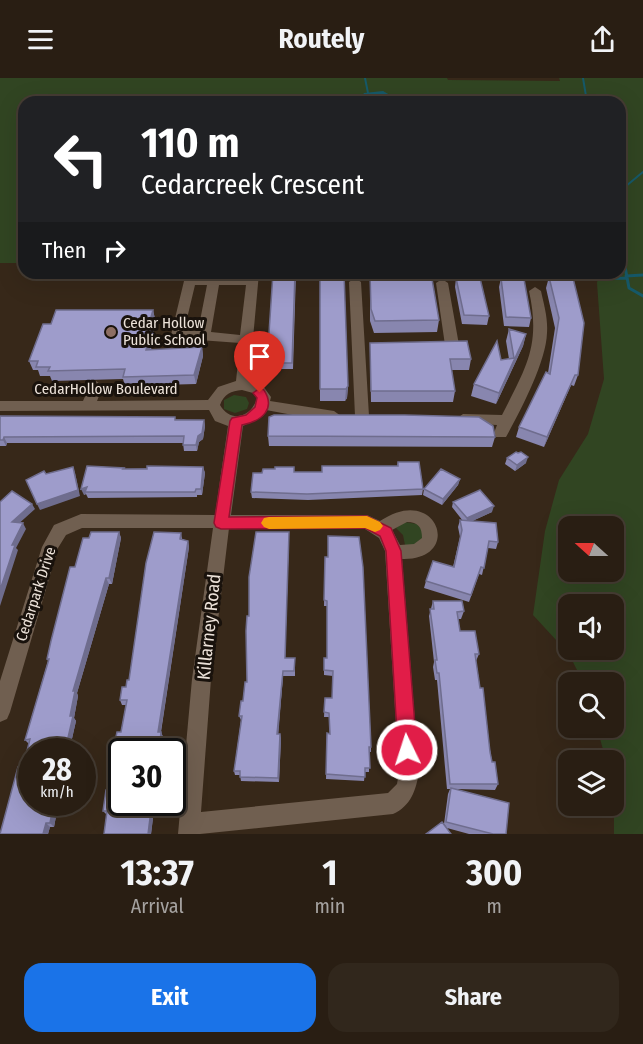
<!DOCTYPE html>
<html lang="en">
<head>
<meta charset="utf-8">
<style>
  body { margin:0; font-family:"Fira Sans Condensed",sans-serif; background:#31271c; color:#f1f3f6; height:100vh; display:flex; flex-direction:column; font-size:22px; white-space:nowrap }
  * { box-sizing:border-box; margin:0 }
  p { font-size:20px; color:#a5a2a0 }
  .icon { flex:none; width:33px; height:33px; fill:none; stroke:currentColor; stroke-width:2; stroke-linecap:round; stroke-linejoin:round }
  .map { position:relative; height:756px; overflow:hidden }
  .details { display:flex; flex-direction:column; background:#291e13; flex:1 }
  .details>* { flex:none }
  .hud { position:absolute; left:18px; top:18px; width:608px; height:183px; border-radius:18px; box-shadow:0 6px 24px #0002,0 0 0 2px #453c33; background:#202124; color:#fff; overflow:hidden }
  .needle { width:39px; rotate:291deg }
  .controls { position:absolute; left:558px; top:438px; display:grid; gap:12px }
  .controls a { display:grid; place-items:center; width:66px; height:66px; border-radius:12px; background:#291e13; box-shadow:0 6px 24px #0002,0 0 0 2px #453c33; font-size:30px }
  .speed { position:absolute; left:18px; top:660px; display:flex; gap:12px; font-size:30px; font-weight:700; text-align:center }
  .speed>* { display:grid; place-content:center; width:78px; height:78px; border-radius:50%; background:#291e13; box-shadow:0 6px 24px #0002,0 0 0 2px #453c33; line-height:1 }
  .speed small { font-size:15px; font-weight:400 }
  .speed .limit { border:3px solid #111; border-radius:9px; background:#fff; color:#111 }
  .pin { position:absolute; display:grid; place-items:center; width:51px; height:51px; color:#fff; margin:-62px -26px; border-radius:50% 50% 50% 0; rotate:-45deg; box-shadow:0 0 6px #0007 }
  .pin .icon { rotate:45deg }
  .me { position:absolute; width:66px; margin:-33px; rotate:356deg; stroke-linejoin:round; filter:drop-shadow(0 0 4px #0008) }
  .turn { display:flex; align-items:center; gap:21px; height:126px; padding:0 24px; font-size:27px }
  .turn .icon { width:78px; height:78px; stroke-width:2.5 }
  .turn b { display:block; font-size:42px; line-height:51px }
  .then { display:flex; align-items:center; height:57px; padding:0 24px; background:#0003; gap:12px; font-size:22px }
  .eta { display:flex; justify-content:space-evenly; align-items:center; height:102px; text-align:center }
  .eta b { font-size:36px; font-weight:700; line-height:42px }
  .button { display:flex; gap:12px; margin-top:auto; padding:12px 24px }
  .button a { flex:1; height:69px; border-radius:18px; background:#1a73e8; color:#fff; font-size:24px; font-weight:700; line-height:69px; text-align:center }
  .button a+a { background:#31271c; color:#f1f3f6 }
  header { display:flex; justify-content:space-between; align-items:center; height:78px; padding:0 24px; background:#291e13; font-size:27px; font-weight:700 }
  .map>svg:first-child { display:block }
  .green { fill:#314522; fill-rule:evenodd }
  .water { fill:#165969 }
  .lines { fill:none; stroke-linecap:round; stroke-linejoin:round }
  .stream-far1 { stroke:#165969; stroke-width:2 }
  .stream { stroke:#165969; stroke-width:3 }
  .minor { fill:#705f50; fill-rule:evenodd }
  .wall { fill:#8886af }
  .shaded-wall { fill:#6f6d8e }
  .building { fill:#9e9ccb; stroke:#6f6d8e; stroke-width:1.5 }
  .route { fill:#e11d48; stroke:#92132f; stroke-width:1.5 }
  .slow { fill:#f59e0b }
  .education-dot { fill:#8d6e63; stroke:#19120c; stroke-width:2 }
  .labels { text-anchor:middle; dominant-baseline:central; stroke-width:6; stroke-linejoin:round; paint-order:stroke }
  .poi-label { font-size:15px; fill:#ece2d9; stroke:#19120c; text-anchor:start }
  .street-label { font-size:15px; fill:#ece2d9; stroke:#19120c }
  .near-street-label { font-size:18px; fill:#ece2d9; stroke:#19120c }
</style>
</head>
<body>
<header><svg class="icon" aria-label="menu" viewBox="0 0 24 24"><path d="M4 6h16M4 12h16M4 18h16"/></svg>Routely<svg class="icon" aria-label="share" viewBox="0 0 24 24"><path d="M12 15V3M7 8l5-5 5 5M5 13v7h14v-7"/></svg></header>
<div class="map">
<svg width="643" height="756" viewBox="0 0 643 756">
  <rect width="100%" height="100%" fill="#372819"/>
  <!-- green -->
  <path class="green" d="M0,0H447L448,2L560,3L559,0H643V756H614V682H606L597,650H614V604H583L569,576L533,537L545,453L559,402L588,356L604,301L597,205L599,195H620V24H24V185H0ZM568,448H614V494H568ZM568,526H614V572H568Z
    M234,317L246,319L249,325L247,331L235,335L224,331V322Z
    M404,444L417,446L424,454L422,461L414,467H405L403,457L396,450Z"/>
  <!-- water -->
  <path class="water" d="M383,13L402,24H342L362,18L364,15Z"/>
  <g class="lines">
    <!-- stream-far1 -->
    <path class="stream-far1" d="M365,0L368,15
      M583,0L587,24
      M620,113L643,94"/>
    <!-- stream -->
    <path class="stream" d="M620,162L629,210L643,218
      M457,195L468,200L554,201
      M626,198L643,197
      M570,201L626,200"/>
    <!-- minor -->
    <path class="minor" d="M247,195H259L249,304L263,308L271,319L270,323L334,333L341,338L334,343H325L266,332L259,340L243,348L231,437H367L380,443C438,404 464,483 402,481L419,694C416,712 411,728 393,736L200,756H178L192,601L213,450H82L66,457L58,470L10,634L7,641L0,644V603L42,469L54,447L81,436L215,437L228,348L215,343L209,332L0,333V323H83L91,305L96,303L103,308L97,323L208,322L218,309L236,303L240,265L172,260L171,257L184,203L190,199H247ZM195,207H207L198,253H184ZM219,207H246L240,257L211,254ZM242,312L253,315L257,320C252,339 231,346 220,327C224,316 231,313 242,312ZM407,444C418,444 422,449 422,460L414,466L400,467L392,452ZM229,450L365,451L379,460L385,473L399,694L397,706L388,715L201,734L211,601Z
      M355,200L361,204L369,338L362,343L355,338L349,204Z
      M442,201L448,205L459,267L452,271L445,267L436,205Z
      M535,209L541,213C544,227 548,240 547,255C546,284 521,332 506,359H496L494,355L497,347L458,345L456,341L463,336L502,337C526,289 541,268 529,213Z"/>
  </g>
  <!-- wall -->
  <path class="wall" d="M296,195L293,291H268L267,285Z
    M320,195L348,308L347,320L345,323H320Z
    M370,195H431L439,242L437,254L374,255L370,243Z
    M549,199L578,297L574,308L571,307L544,369L516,359L519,349L548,295L555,250L546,210Z
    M456,200L489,238L487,247L462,246L455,209Z
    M501,200L531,240L529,249L504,248L499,209Z
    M153,232L155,241L153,249L154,255L151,272L202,269L203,278L196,306L125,308L123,301L52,303L50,298H40L38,292H33L29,283Z
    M509,251L526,256L523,268L496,326L471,318L474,306L501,282L509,281L506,263Z
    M370,265L471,281L469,292H451L455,313L453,324H371Z
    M0,338L204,342L205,348L203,361L199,364L197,373H184L183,365H7L6,368H0Z
    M268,358L495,359L492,369L269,368Z
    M507,380L526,385L515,393L505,386Z
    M398,384L423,411L422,417L308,422L252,420L251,414L262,395L275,391L294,394H322L397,388Z
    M87,388L124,390V391L203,389L205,395L202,417H197V419L88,420L86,416L84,417Z
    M460,401L458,407L442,427L423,417L424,411Z
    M453,424L492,434L472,443L498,464L496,471L488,470L482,497L479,496L469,524L424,510L426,503L453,489L460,459L458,449L460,442L463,443L452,429Z
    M91,454H119L121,460L112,506H109L77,615L78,618L74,640L76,643L71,665L74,669L73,674H32V724H55L58,728L54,749H50L48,756H0L18,689H23L29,666L25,662L48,583L47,581L51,563L70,489H75L83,460H89Z
    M181,455L182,461L188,463L189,469L161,654L163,659L122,724H155L151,756H104L107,737L103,733L113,703L118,672H117L114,668L121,654L126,627H122L120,622L129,602Z
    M289,460L285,580H295V598H283L278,656H280L281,661L279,704L241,703L240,697H235L234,693L241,642L239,638L247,604L249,538Z
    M325,479L371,669V674H369V694H365L364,703L326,701L327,655L330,656L329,639H324L325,620H332L333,598L324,597V580H327V528H324Z
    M433,523L464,533L461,541H458L460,553L479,576L476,583L492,684L498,706L495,712L457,711L506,756H469L447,750L444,746L448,716L450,711H447L437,602H435L433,589L434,584L429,538Z"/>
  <!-- shaded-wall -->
  <path class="shaded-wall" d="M153,232L155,241L153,249L154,255L148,281L146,272L149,246Z
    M526,256L523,268L496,326L499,315Z
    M202,269L203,278L196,306L194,297Z
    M575,297L571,307L544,369L547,359Z
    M348,308L347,320L345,323L346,311Z
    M204,342L205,348L203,361L199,364L197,373L196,367L198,358Z
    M4,359L7,365L6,368L3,362Z
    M528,379L526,385L515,393L517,387Z
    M73,389L75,395L80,418L40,432L37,426Z
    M203,389L205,395L202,417L201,411Z
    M460,401L458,407L442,427L443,421Z
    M87,409L85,414L86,416L84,417L81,411Z
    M32,426L35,431L15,449L12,444Z
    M494,428L492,434L466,446L467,440Z
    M23,445L26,451L16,470L18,472L0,528V512L12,467Z
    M119,454L121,460L112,506L109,500Z
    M188,463L189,469L160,659L158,654Z
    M106,500L109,506L77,615L78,618L74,640L76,643L71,665L74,669L73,674H68L67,664L73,613Z
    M283,593V598L278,661L277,656Z
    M161,654L163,659L162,674H159Z
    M280,656L281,661L279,704L278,700Z
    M54,724L58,728L54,749L50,745Z
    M152,724H155L151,756H148Z
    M46,745L50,749L48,756H43Z"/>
  <!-- building -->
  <path class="building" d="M273,195H295L292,285H267Z
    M320,195H344L348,308L346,311H320Z
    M370,195H431L439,242L375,243L371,231Z
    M549,199L573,200L584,245L578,297H575L547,359L519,349L546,294L550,296L559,240Z
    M456,200H480L489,238L464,237Z
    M501,200L524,201L531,240L506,239Z
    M56,232H153L149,246H152L146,272L202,269L194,297L123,299L125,291L48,293L50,289H36L38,283H29L43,246H51Z
    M509,251L526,256L499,315L474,306L497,263L501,282L514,280Z
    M467,263L471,281H450L455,313H371L370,265Z
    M274,337H405L479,339L493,348L495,359L268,358L269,339Z
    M0,338L175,339V342H204L202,355L198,358L196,367H183L184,358L4,359L3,362H0Z
    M516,374L518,375L521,374L528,379L517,387L507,380Z
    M398,384H419L423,411L307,416L251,414L253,395H262L263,391H275V389H294V394H322V388H398Z
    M87,388L124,390L123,391H147V388L203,389L201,411H196L195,414H85L87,409L81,411Z
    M73,389L78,412L37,426L26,402L44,393L46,396Z
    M441,391L460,401L443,421L424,411Z
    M480,412L494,428L467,440L453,424Z
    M12,413L32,426L12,444L23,445L12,467H15L0,512V424Z
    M460,442L496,445L498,464L489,463L484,490L481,489L471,517L426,503L433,483L454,489L462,452Z
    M91,454H119L109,500H106L73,613H75L70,638H73L67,664H70L68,674H32V724H54L50,745H46L43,756H0L18,689H23L30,661L25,662L49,581H47L51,563L70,489H75L83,460H89Z
    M154,454L181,455L180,461L188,463L158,654H161L159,674H122V724H152L148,756H104L107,733H103L106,712L113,703L119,668H114L117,654H121L127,622H120L122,609H126L127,602H129L146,485Z
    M256,454H289L285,580H295L294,593H283L277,656H280L278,700L240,699V693H234L242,638H239L241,623H243L245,604H247L246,553L247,538H249V499Z
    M328,458L359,459L363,489L371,669H369L370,690H365V699L326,696L327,655L330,656L329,635L324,634L325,620H332L333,593L324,592V580H327V523L324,522L325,479H328Z
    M433,523H462L464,533L457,534L460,553H475L479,576H475L480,610H483L490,674L492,684H495L498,706H450L439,595H437L435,582H437L430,531H434Z
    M451,710L509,725L506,756H493L446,744Z
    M442,744L451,756H426Z"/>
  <!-- route -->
  <path class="route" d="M260,310L264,312C276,331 262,343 242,347L229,439L367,438L391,450L401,473L417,672L414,678L407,681L401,678L398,672L386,473L380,458L365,450L221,451L216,449L214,445L230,343L232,340L246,337L255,329L257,320L253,315Z"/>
  <!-- slow -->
  <path class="slow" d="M367,438L380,444L383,448L380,452L375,454L365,450L269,451L264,449L261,445L264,440L269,439Z"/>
  <!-- markers -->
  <circle class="education-dot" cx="111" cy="254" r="6"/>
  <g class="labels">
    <!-- poi labels -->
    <g class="poi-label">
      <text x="123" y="245">Cedar Hollow<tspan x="123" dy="17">Public School</tspan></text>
    </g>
    <!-- street labels -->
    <g class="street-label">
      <text x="106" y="311">CedarHollow Boulevard</text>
      <text transform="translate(36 516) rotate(-72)">Cedarpark Drive</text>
    </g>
    <!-- near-street labels -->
    <g class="near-street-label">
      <text transform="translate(209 549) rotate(-84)">Killarney Road</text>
    </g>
  </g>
</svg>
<div class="controls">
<a><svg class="needle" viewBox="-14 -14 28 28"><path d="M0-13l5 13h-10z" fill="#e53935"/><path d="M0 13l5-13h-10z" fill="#a5a2a0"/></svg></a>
<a><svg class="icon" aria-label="sound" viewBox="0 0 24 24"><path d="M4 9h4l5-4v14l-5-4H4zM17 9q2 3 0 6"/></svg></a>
<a><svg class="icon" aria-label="search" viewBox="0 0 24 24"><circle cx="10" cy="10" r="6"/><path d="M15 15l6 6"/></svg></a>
<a><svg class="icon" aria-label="layers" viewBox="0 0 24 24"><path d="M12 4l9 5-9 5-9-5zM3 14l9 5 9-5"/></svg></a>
</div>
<div class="speed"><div>28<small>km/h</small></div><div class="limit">30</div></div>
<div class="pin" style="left:260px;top:315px;background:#d93025"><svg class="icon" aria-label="arrive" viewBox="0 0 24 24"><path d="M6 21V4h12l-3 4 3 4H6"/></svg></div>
<svg class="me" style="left:407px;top:672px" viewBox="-20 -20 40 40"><circle r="17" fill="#e11d48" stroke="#fff" stroke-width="3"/><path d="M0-11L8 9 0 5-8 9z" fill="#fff"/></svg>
<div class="hud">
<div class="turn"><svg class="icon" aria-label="left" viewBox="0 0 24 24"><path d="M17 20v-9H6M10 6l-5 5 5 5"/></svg><div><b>110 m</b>Cedarcreek Crescent</div></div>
<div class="then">Then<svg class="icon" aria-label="right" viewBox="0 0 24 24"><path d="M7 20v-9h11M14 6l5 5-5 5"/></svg></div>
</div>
</div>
<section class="details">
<div class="eta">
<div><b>13:37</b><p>Arrival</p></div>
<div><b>1</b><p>min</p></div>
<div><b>300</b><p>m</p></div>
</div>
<div class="button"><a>Exit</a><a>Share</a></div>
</section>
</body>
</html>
